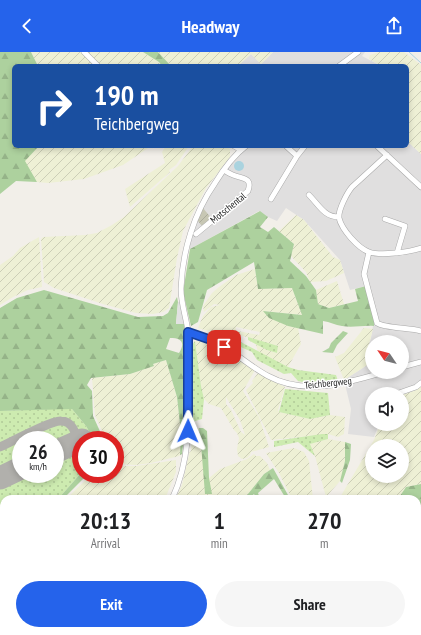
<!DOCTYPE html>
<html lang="en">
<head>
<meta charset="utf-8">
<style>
  body { margin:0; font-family:"PT Sans Narrow",sans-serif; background:#f6f6f6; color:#202124; height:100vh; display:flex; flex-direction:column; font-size:15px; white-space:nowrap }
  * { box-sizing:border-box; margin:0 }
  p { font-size:13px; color:#757577 }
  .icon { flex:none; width:22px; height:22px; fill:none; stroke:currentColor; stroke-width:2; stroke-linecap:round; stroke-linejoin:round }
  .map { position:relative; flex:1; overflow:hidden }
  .details { position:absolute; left:0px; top:443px; width:421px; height:140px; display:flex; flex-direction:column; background:#fff; border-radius:12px 12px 0 0; box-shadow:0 2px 6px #0003 }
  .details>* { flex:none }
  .hud { position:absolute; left:12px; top:12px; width:397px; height:84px; border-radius:6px; box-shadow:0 2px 6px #0003; background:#1a4fa0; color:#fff; overflow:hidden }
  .needle { width:26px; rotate:305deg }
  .controls { position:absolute; left:365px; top:283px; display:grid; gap:8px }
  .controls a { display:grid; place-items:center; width:44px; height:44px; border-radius:50%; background:#fff; box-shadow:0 2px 6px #0003; font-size:20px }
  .speed { position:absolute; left:12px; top:379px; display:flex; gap:8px; font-size:20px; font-weight:700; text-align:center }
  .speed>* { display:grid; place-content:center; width:52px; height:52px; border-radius:50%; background:#fff; box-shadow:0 2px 6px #0003; line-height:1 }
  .speed small { font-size:10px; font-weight:400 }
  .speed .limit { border:6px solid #d22; background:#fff; color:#111 }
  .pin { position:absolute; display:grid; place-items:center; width:34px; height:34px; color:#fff; margin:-17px; border-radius:8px; box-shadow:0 2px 6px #0006 }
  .me { position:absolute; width:44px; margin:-22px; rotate:1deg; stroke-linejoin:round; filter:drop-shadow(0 0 3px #0008) }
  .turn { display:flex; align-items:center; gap:14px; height:84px; padding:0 16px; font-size:18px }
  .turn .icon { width:52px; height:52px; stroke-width:2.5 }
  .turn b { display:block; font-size:28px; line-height:34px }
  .eta { display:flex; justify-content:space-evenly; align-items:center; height:68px; text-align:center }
  .eta b { font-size:24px; font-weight:600; line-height:28px }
  .cta { display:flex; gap:8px; margin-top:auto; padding:8px 16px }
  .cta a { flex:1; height:46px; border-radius:24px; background:#2563eb; color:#fff; font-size:16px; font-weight:600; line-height:46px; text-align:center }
  .cta a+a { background:#f6f6f6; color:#202124 }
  header { display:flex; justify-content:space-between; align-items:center; height:52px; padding:0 16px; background:#2563eb; color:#fff; font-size:18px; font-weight:600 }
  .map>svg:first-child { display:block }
  .residential { fill:#e0dfdf }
  .construction { fill:url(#construction-furrows) }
  .farmland { fill:url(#farmland-furrows); fill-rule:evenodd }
  .grass { fill:url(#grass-dots); fill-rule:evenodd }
  .forest { fill:url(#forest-firs); fill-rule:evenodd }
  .parking { fill:#e2e2e2 }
  .water { fill:#aad3df }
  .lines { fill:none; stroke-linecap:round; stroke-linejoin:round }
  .stream { stroke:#aad3df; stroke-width:1 }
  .taxiway { stroke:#b1b0ac; stroke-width:9 }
  .runway { stroke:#b1b0ac; stroke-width:23 }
  .minor-casing { stroke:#a9a9a9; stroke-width:6 }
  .minor { stroke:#fff; stroke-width:5 }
  .route-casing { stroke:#184099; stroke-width:10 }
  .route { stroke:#2563eb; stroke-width:7 }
  .labels { text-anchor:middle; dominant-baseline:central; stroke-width:3; stroke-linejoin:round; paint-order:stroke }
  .street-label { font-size:10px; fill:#222; stroke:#fff }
</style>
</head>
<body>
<header><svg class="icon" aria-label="back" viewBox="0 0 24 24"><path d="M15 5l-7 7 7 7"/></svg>Headway<svg class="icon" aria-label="share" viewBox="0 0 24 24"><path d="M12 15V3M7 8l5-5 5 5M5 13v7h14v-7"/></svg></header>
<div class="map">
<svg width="421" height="583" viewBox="0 0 421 583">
  <defs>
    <pattern id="construction-furrows" width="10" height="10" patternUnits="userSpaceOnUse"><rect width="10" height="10" fill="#c7c7b4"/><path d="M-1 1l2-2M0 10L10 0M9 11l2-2" fill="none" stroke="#abab9a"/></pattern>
    <pattern id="farmland-furrows" width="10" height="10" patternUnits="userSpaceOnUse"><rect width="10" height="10" fill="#eef0d5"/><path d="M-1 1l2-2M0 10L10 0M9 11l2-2" fill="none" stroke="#ccceb7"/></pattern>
    <pattern id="grass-dots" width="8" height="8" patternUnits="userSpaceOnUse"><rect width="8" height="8" fill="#cdebb0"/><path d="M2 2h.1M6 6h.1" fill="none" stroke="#b0c997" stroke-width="1.8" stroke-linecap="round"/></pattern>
    <pattern id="forest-firs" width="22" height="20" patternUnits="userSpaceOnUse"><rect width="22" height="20" fill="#add19e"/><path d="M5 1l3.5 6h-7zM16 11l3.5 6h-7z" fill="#95b388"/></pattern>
  </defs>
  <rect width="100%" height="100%" fill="#f2efe9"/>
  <!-- residential -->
  <path class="residential" d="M273,0H365L362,4L381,14H241L240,12L251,2L261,12Z
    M407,89L421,102V333L400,342H372V372H379L374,385L348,382L351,357L344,328L372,310V320H402V290H372V308L367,300L371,286L374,268L366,234L350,238L340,208L304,168L286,156L277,169L268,165L259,159L190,197L189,188L205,150L220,125L241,100L239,94H407Z
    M95,579H228L221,583H95Z"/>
  <!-- construction -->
  <path class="construction" d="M203,156L212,167L202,174L197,168Z"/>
  <!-- farmland -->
  <path class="farmland" d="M31,0H143L159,10L162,14H38Z
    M158,0H273L261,12L251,2L240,12V14H171Z
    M379,0H404L421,13V102L407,89V14H381L369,7L370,3Z
    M39,94H151L123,113L84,127L48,131L37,130L24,109Z
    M166,94H189L176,113L169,118L170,120L130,155L125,137L165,111L162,100Z
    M193,94H225L230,97V105L206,136L183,179L177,206L169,256L163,260L153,262L136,261L103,252L54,236L44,230L41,187L43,185L85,183L97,181L112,173L124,165L178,114Z
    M296,163L304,168L333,205L340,208L344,221L326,229L310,230L306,220L291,204L294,192L279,179Z
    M39,185L42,235L28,238L13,245L0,253V213L13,204L20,196Z
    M255,217L258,237L292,236L302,263L264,259L288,274L298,276L301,292L288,315L258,300L256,292L267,298L277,301L278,294L236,282L238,279L259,283L260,280L236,275L235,287L198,276L203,264L211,255L220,253L214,252L204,260L203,254L212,241L219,235L236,223Z
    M337,229L344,252L329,256L318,252L316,238Z
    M364,276L373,277L367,300L372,310L344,328L335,305L344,301Z
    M195,289L214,291L255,318L243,339L259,365L269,395L251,400L250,403L247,406L242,407L238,404L237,397L239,386L237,381L234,378L221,356L209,352L204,347L201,334ZM226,345L240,368L245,383L241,380L231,358L226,352Z
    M166,308L177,345L181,381L180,403L179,404L151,411L136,413L115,412V388H106L95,363L92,326L130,322L154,314L153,312Z
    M258,321L285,335L278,358L279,360L310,367L330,363L345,365L344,382L338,385L328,382L271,388L246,338L253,331L252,329Z
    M421,334V432L406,435L398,447H339L374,388L379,375V372H402V343L416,338ZM372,394H402V424H372Z
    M192,376H199L211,436L209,426L220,417L247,407L254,402L256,404H260L267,411L270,418L264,422L244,447H190V445L176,446L182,433L190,399L191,400Z
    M328,387L345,390V409L340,429L326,445L315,404L309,392Z
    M294,396L304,400L309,409L313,447H292L279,421L266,401Z
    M176,408V420L165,447H66L92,422H115V414H136Z
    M417,549L421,550L420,581L399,579H417Z
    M4,560V579H95V583H0V567Z"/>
  <!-- grass -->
  <path class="grass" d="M248,285L278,294L277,301L267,298L248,288Z
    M231,286L237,288L288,315L298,318L336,323L338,329L306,331L298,329L291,321L284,322L257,308L252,300L234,292Z
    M195,289L201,334L204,347L202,367L192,370V293Z
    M285,337L328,341L330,363L310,367L279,360Z
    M50,357H72L86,374L94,388H81V421L58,447H4V545L3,548L0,549V359ZM21,388H55V422H21Z
    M322,382H328V387L310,392L315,404L298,390L274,395V389Z"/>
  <!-- forest -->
  <path class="forest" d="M0,0H31L38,14H14V94H39L25,109L37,130L16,129L0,142Z
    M143,0H158L171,14H162L159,10Z
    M260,159L268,165L260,175L268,180L274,175L294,192L290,209L306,224L316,238L318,252L329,256L358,249L355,237L366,234L374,268V274C363,273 353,276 342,274C335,273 330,270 323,269V282L288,274L269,266L263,259L302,263L292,236L258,237L254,210L207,238L198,270L191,274L183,240L190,197Z
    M44,238L138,265L163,264L168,261L177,245L178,250L176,272H184L186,304L183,307C188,338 186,371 182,402L180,403L181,381L177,345L166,308L153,312L154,314L130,322L91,326L87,333L92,339L93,364L104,388H94L86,374L72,357L0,359V256L17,246ZM170,286C181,286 186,290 179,301L166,297Z
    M343,279L348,281L337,293L333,301L322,300L329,296L331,291Z
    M199,376H203L207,379L209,426L212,442H205L201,392Z
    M345,390L351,392L350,408L342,431L340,429L345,409Z
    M273,416L288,443L285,445L274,427L258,441L260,447H257L254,442L248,447H244L264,422Z
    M81,421L88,422L63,447H58Z
    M421,432V550L417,549V447H398L406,435Z
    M421,567V583H221L228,579H399L419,581Z"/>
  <!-- parking -->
  <path class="parking" d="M178,250H180L184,272H176Z"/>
  <!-- water -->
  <path class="water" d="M234 114a5 5 0 1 1 10 0a5 5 0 1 1-10 0Z"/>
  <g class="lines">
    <!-- stream -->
    <path class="stream" d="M409,0L421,11"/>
    <!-- taxiway -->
    <path class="taxiway" d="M0,395C11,390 52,368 61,369C72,369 76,381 77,390"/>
    <!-- runway -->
    <path class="runway" d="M55,400L82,388
      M0,426L21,416"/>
    <defs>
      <path id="minor" d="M84,0L98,14
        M339,14L358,0
        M234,94L241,98
        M286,94L297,104L305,94
        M377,94L421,135
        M387,103L352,135C347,141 338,158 339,166C342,178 358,196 369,200C381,204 409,200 421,196
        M309,143C319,153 324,165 339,165
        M271,147L297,104
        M385,167L405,174L397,201
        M196,182L248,139C253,125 242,127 233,123C230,122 227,120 224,118
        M369,200L364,222L377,271C384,276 410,276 421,279
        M188,280C196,282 205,285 214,289C233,298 249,314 268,324C305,344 347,331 384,320
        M402,315L421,310
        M396,342L416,335L421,331
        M172,447C191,407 189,364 188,321C188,307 189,293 188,279C186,265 181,251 181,237C182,200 194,161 215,131C223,118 234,103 246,94
        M0,552L4,550
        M203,579L204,583
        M120,583L121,579
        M153,583L165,579"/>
    </defs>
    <!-- minor casing -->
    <use href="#minor" class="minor-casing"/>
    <!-- minor -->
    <use href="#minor" class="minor"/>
  </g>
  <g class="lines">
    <defs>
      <path id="route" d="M188,379V280L214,289L224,295"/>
    </defs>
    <!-- route casing -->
    <use href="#route" class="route-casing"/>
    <!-- route -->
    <use href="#route" class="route"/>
  </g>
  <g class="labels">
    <!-- street labels -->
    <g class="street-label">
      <text transform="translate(228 156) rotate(-39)">Motschental</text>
      <text transform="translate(328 331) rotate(-6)">Teichbergweg</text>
    </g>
  </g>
</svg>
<div class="controls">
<a><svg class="needle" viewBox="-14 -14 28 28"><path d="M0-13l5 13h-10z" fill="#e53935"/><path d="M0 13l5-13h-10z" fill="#757577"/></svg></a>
<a><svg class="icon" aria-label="sound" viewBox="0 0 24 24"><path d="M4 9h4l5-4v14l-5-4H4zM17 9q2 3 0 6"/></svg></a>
<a><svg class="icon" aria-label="layers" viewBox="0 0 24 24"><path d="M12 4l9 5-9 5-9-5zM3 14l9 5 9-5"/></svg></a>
</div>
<div class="speed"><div>26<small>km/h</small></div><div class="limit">30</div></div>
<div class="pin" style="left:224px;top:295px;background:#d93025"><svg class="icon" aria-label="arrive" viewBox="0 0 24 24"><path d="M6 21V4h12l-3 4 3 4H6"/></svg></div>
<svg class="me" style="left:188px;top:379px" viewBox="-20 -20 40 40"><path d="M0-17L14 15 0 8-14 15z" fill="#2563eb" stroke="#fff" stroke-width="4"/></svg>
<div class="hud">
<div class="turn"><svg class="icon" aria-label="right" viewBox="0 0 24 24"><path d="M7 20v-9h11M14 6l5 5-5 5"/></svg><div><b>190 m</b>Teichbergweg</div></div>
</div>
<section class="details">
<div class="eta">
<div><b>20:13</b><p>Arrival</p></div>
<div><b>1</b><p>min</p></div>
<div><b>270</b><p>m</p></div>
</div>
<div class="cta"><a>Exit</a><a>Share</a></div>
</section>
</div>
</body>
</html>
